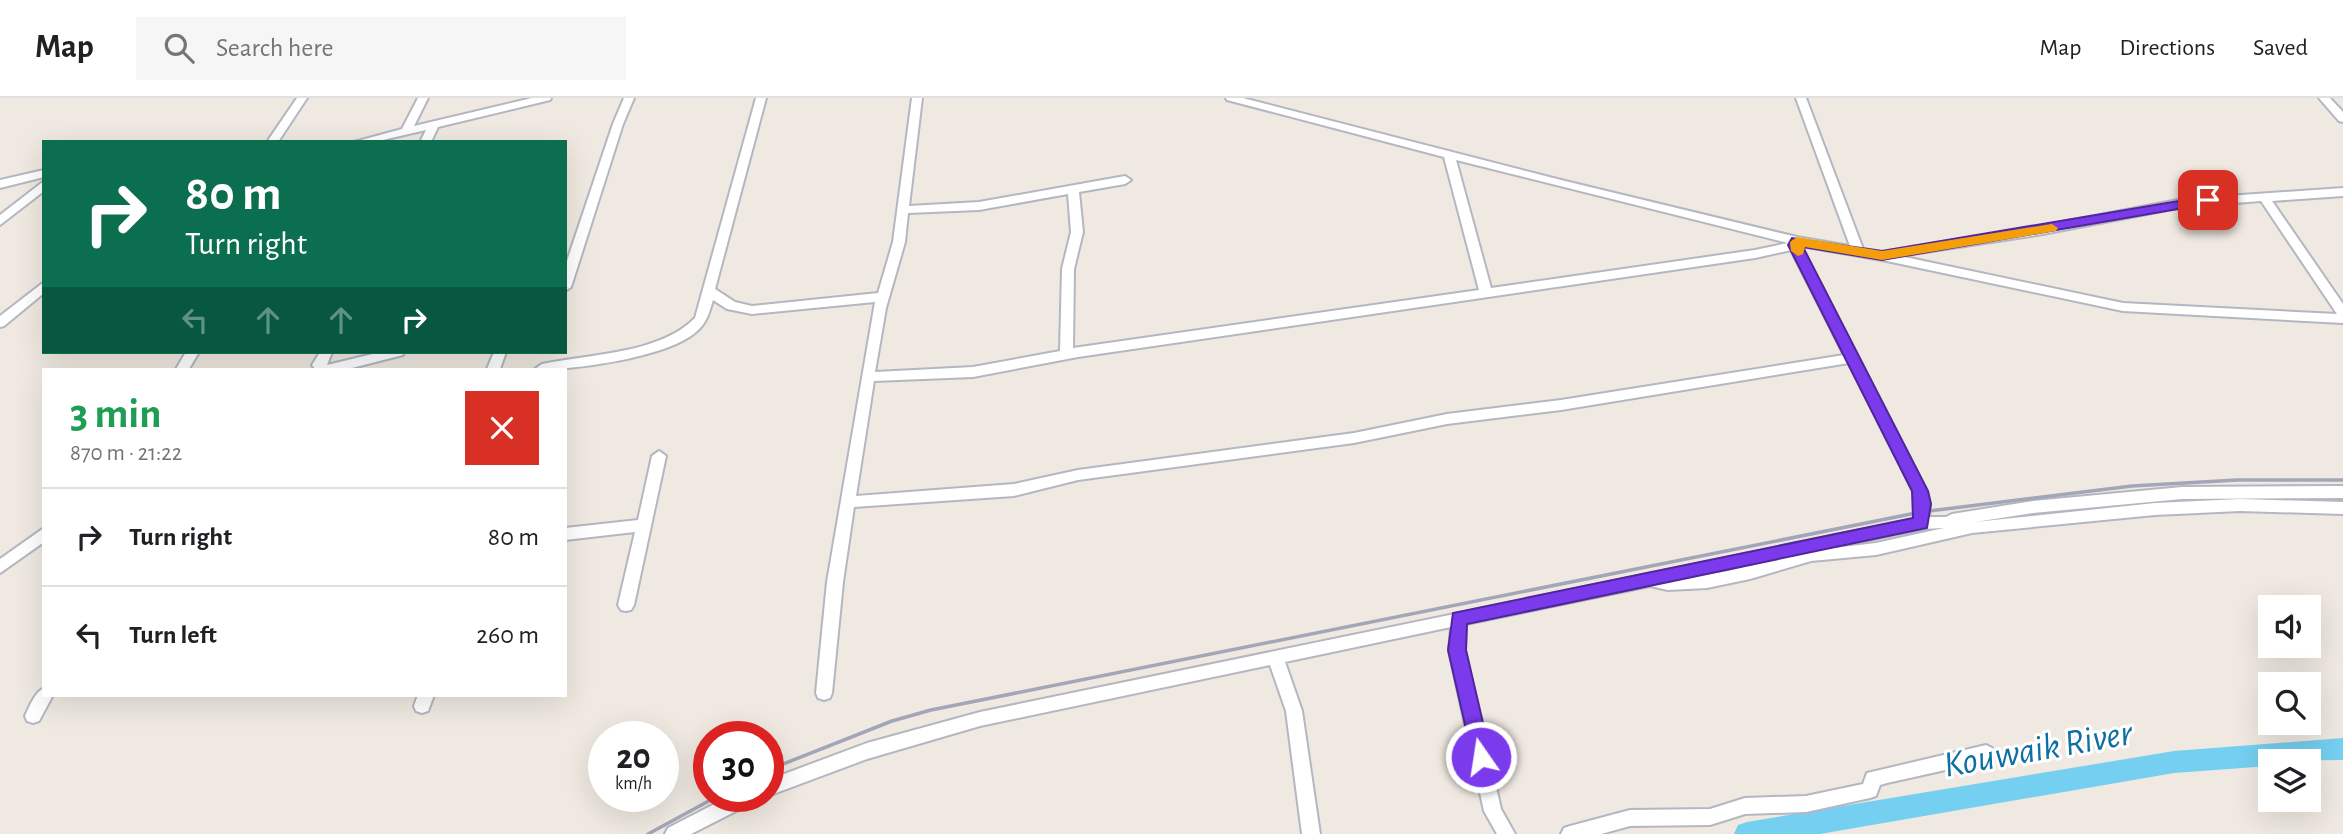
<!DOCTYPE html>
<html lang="en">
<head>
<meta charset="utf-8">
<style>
  body { margin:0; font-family:"Alegreya Sans",sans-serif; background:#f6f6f6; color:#202124; height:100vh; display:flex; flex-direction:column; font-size:26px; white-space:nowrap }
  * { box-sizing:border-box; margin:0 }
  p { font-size:23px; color:#757577 }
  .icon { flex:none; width:38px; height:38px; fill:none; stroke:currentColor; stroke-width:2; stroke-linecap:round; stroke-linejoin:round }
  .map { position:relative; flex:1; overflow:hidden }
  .panel { position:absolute; left:42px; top:270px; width:525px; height:329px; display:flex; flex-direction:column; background:#fff; border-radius:0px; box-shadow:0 7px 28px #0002 }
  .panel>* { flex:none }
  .banner { position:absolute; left:42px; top:42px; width:525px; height:214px; border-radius:0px; box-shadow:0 7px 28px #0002; background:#0b6e4f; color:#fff; overflow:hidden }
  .tools { position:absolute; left:2258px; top:497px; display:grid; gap:14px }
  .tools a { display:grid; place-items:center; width:63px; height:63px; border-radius:0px; background:#fff; box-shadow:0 7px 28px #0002; font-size:35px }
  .speed { position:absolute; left:588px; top:623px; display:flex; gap:14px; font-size:35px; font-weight:700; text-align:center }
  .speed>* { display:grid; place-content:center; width:91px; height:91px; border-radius:50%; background:#fff; box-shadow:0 7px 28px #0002; line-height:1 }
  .speed small { font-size:18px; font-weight:400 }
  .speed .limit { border:10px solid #d22; background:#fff; color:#111 }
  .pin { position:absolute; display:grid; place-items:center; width:60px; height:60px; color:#fff; margin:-30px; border-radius:14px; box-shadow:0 4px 10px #0006 }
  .me { position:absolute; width:77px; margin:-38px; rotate:347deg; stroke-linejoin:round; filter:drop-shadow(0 0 5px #0008) }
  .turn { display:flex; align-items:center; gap:24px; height:147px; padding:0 28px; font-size:32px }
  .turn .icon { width:91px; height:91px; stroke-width:2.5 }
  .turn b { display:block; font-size:49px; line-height:60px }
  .lanes { display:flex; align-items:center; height:66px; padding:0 28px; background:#0003; justify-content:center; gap:35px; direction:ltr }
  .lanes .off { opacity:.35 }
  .round { display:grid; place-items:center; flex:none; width:74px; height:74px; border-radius:0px; background:#f6f6f6 }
  .overview { display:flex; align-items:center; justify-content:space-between; height:119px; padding:0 28px }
  h1 { font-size:42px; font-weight:700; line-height:52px; color:#1e9e55 }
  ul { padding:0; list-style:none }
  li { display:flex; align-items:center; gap:21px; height:98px; padding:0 28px; border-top:2px solid #e0e0e0 }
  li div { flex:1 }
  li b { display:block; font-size:26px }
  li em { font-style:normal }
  header { display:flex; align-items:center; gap:42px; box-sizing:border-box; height:98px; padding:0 35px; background:#fff; border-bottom:2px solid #e0e0e0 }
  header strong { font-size:33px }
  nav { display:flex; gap:38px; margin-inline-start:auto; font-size:24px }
  .search { width:490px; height:63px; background:#f6f6f6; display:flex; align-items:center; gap:18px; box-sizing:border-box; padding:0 24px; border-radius:0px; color:#757577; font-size:26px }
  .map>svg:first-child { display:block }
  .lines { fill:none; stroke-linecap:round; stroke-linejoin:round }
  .canal { fill:#75cff0; fill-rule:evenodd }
  .river { fill:#75cff0; fill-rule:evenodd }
  .minor-casing { stroke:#b4b7c1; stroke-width:4 }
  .minor { fill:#fff; fill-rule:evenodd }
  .rail { stroke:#a3a6b8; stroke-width:3.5 }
  .route { fill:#7c3aed; stroke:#51269a; stroke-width:2 }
  .slow { fill:#f59e0b }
  .labels { text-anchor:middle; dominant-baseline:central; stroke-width:6; stroke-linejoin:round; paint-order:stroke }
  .near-water-label { font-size:37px; font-style:italic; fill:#0d6fa3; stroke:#fff }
</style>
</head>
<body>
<header>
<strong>Map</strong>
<div class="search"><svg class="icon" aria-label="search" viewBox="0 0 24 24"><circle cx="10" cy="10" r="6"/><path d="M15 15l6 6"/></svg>Search here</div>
<nav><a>Map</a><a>Directions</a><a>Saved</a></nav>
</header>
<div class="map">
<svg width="2343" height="736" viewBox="0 0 2343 736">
  <rect width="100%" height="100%" fill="#efe9e1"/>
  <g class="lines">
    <!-- canal -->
    <path class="canal" d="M1781,723L1786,725L1789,736H1773L1776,725Z"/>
    <!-- river -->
    <path class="river" d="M2343,640V662L2270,663V668L2174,675L1820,736H1734L1738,727L1747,724L2174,653Z"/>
    <defs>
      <path id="minor" d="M297,0H307L278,44H267Z
        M418,0H428L414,28L532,0H551L550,2L438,29L431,44H420L426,32L374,44H354L402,31Z
        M624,0H634L623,26L571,189L565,193V169L613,26Z
        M756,0H766L715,191L735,204L752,208L878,195L893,144L912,0H922L909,108L979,104L1125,78L1131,82L1125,86L1079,94L1083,134L1074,171L1073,250L1479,192L1444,59L1227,2L1226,0H1243L1561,82L1797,139L1850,148L1796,0H1806L1863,151L1882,154L2043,128L2183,101L2343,90V98L2272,103L2343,206V225L2123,213L1882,162L1801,148L1927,393L1930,406L1929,419H1946L1952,416L2033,403L2182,389L2343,388V400L2182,401L2033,415L1975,424L2155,405L2240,401L2343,404V416L2240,413L2155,417L1972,435L1876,457L1811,463L1750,481L1707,490L1668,492L1650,488L1466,526L1465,553L1501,711L1515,736H1497L1484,713L1449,553L1451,529L1285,564L1302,613L1320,736H1302L1286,613L1270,567L980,628L867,661L768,698V682L867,645L980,614L1914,421L1916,406L1913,393L1849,265L1561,312L1447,326L1354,345L1078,382L1014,398L854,409L843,484L832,595L830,600L824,602L818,600L816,595L827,484L875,204L752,216L727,211L713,202C709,215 707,225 696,234C668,259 572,273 535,271L542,266C589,256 660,256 695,220ZM1456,62L1788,145L1755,152L1491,190ZM1068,96L1071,134L1062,171L1060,253L973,269L875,274L886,210L905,144L908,115L979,112ZM2261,103L2337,216L2123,205L1900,158L2043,136L2183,109ZM1791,152L1844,257L1561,302L1447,316L1354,335L1078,372L1014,386L856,398L874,283L973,279L1078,259L1755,160ZM1944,430L1876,445L1825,451L1921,431ZM1784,459L1728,473L1692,479Z
        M2319,0H2330L2343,14V24L2339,23Z
        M44,72V79L0,90V82Z
        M44,83V93L0,127V117Z
        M44,184V195L4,228L0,229V218Z
        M186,254H199L189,271H176Z
        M320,254H332L327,267L381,254H404L403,257L348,271H315L312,267Z
        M494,254H506L500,271H487Z
        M659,353L666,358L634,507L631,512L626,513L621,512L618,507L635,434L565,442V430L638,422L652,358Z
        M44,430V444L0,475V461Z
        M44,590V597H53L39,623L33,625L27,623L25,618C29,609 35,594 44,590Z
        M418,597H434L428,613L422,615L416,613L414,608Z
        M1986,647L1992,650L1994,655L1992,660L1986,663L1887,685L1880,687L1876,698L1870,700L1806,714L1745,716L1710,727L1630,728L1601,736H1561L1564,730L1570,728L1630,712L1710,711L1745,700L1806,698L1863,686L1867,675Z
        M730,698H756L754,704L691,736H665L668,730Z"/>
    </defs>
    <!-- minor casing -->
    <use href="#minor" class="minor-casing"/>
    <!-- minor -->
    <use href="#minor" class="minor"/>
    <!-- rail -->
    <path class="rail" d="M768,672L892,623L931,612L1921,414L2132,388L2237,382H2343
      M648,736L718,698"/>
  </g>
  <!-- route -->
  <path class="route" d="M2208,98L2213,99V105L1882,162L1803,149L1928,393L1931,406L1927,430L1467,526L1466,552L1491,659L1488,666L1481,668L1474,666L1448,552L1453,515L1913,420L1912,393L1788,147L1792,140L1882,153Z"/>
  <!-- slow -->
  <path class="slow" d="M2052,126L2058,130L2056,133L1882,162L1805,149L1803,156L1798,158L1791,153L1790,144L1797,139L1882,153Z"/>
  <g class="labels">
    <!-- near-water labels -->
    <g class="near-water-label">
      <text transform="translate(2038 651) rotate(-10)">Kouwaik River</text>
    </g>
  </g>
</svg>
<div class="tools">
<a><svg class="icon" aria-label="sound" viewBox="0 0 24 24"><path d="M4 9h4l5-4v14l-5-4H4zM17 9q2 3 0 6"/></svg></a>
<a><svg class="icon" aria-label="search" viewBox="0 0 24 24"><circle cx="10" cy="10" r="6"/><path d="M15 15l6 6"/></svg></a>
<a><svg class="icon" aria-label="layers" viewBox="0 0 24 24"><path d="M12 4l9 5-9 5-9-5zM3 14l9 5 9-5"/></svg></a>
</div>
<div class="speed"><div>20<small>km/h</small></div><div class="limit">30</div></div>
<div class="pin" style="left:2208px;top:102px;background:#d93025"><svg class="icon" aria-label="arrive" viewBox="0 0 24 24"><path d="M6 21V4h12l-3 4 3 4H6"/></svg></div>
<svg class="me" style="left:1481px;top:659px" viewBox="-20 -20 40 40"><circle r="17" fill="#7c3aed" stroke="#fff" stroke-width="3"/><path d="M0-11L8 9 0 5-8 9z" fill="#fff"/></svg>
<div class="banner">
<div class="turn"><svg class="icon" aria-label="right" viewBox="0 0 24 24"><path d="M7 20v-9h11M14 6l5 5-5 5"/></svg><div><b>80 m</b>Turn right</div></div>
<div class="lanes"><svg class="icon off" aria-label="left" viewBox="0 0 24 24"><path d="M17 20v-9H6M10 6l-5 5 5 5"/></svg><svg class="icon off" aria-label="ahead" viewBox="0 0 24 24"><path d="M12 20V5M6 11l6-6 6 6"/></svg><svg class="icon off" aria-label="ahead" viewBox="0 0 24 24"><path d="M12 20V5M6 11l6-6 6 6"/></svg><svg class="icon" aria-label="right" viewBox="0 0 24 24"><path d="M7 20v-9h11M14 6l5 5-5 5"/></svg></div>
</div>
<section class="panel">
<div class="overview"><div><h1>3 min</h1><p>870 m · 21:22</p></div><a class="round" style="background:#d93025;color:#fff"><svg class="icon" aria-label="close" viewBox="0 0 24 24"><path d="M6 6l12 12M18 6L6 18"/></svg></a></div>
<ul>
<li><svg class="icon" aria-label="right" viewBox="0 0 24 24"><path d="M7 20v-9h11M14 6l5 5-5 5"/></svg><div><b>Turn right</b></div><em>80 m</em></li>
<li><svg class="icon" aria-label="left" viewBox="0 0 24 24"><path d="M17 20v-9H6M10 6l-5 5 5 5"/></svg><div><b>Turn left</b></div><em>260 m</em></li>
</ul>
</section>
</div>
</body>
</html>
